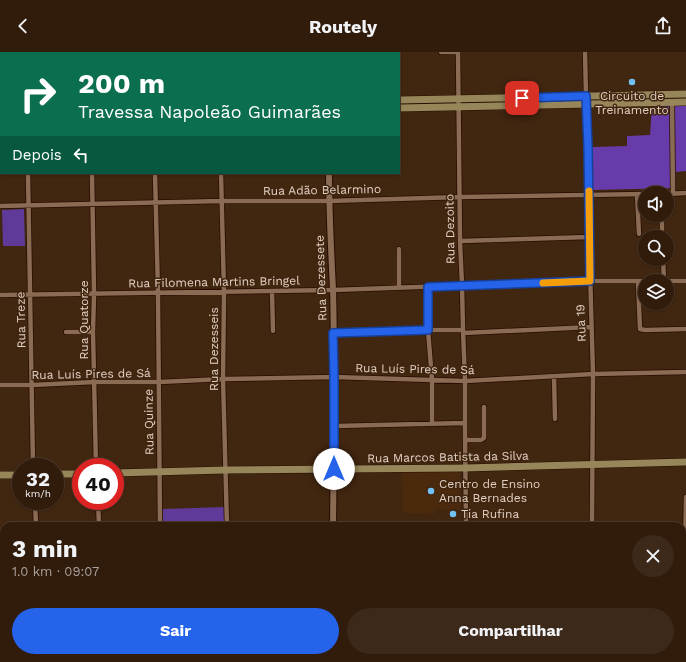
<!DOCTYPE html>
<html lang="pt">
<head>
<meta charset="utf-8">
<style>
  body { margin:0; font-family:"Work Sans",sans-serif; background:#3d291a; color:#f1f3f6; height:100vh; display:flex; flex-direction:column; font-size:15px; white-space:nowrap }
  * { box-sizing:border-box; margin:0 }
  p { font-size:13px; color:#a8a19d }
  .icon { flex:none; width:22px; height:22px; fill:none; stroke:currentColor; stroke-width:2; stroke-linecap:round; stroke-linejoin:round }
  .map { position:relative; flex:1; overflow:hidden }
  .drawer { position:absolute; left:0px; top:470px; width:686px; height:140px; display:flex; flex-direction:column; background:#311c0c; border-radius:12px 12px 0 0; box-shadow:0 1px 3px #0004,0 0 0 1px #4c3a2d }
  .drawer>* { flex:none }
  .top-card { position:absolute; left:0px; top:0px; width:400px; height:122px; box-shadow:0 1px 3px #0004,0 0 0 1px #4c3a2d; background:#0b6e4f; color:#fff; overflow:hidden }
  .buttons { position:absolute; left:638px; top:134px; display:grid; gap:8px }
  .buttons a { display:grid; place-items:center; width:36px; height:36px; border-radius:50%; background:#311c0c; box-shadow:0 1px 3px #0004,0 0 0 1px #4c3a2d; font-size:20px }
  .speed { position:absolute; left:12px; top:406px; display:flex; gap:8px; font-size:20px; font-weight:700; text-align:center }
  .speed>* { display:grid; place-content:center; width:52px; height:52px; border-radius:50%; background:#311c0c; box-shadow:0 1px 3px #0004,0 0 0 1px #4c3a2d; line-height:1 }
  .speed small { font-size:10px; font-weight:400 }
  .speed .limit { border:6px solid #d22; background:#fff; color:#111 }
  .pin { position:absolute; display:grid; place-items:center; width:34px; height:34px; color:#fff; margin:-17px; border-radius:8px; box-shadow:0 2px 6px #0006 }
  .me { position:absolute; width:44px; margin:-22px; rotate:0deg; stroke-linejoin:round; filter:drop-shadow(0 0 3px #0008) }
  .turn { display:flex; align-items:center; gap:14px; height:84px; padding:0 12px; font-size:18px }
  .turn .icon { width:52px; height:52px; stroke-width:2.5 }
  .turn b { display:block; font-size:28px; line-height:34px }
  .then { display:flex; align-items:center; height:38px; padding:0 12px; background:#0003; gap:8px; font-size:15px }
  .round { display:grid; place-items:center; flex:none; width:42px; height:42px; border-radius:21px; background:#3d291a }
  .headline { display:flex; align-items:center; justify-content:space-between; height:68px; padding:0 12px }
  h1 { font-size:24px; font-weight:700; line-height:30px }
  .button { display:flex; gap:8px; margin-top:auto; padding:8px 12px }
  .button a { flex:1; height:46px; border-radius:24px; background:#2563eb; color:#fff; font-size:16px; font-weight:700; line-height:46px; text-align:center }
  .button a+a { background:#3d291a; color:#f1f3f6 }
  header { display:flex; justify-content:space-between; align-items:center; height:52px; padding:0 12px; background:#311c0c; font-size:18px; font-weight:700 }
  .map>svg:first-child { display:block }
  .built { fill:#4a290d }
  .green { fill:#5f3a98 }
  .forest { fill:#683baa }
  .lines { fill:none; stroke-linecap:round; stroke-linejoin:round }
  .minor-casing { stroke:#270e00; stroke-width:6 }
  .tertiary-casing { stroke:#270e00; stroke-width:8 }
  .secondary-casing { stroke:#270e00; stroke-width:8 }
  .minor { stroke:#8a6b53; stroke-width:4.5 }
  .tertiary { stroke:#8a6b53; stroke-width:6 }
  .secondary { stroke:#96865a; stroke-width:7 }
  .route-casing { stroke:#184099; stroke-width:10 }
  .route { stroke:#2563eb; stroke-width:7 }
  .slow { stroke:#f59e0b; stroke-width:7 }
  .poi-dot { fill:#71c1f4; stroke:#412610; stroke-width:1.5 }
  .labels { text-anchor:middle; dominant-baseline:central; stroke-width:3; stroke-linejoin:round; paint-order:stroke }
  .poi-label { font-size:12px; fill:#e1cfc2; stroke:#412610; text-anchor:start }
  .street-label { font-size:12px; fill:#e1cfc2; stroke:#412610 }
</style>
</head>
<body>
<header><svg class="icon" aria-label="back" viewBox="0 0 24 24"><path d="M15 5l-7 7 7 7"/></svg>Routely<svg class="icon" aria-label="share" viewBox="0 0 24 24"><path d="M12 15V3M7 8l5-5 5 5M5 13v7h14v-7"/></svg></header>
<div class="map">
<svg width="686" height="610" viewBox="0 0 686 610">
  <rect width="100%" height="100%" fill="#412610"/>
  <!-- built -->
  <path class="built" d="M401,420H459L461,458L436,457L435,462L403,461Z"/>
  <!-- green -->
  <path class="green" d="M24,157L25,194H3L2,158Z
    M225,455V474H163V457Z"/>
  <!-- forest -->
  <path class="forest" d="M686,53V119L676,120V136L592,138L593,95L627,94V84L650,83L652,55Z"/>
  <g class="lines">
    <defs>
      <path id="minor" d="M27,0V1
        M153,0V1
        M216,0V1
        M272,0V1
        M441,0H458
        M458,0L460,189L462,233L463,278L465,329V381L466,474
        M585,0L586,44L589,142V185L593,322L592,474
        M89,1V0
        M672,50L673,141
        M28,121L33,415
        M92,121L94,242L93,280L96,415
        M155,121L158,241L160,474
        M221,121L224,240L223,327L227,474
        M637,142L639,182
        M667,142L686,141
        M0,154L222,149H329L460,145L645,142
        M662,163V185
        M460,189L589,185
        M663,207L664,229
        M658,229H686
        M638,230L640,277L645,278L686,277
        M399,235V197
        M428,235V278L432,328V371
        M272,239L273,279
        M0,243L333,238L590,229H645
        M66,280H93
        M333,281L428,278H463
        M463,281L591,275
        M554,324L555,367
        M0,333H32L95,330H159L223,327L334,325L465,329L593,322L686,320
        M334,374L465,371
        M465,388H481L484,386V355
        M35,449L36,474
        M98,449L99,474
        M685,500L686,445
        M682,587H686
        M82,606L96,610
        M2,610L3,583L4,510
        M46,610V606
        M134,610V606
        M182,610V606
        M208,610V606
        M234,610V606
        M260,610L261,606
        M286,610V606
        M310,610L311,606
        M336,610V606
        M409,610V606
        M436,610L437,606
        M465,610L466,606
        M490,610V606
        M515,610V606
        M539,610V606
        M565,610V606
        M595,610V606
        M620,610V606
        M644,610L645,606
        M671,610V606"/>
      <path id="tertiary" d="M327,0V1
        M329,121C329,160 331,198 333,237C335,316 334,395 333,474"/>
      <path id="secondary" d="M399,48L686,42
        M0,56H1
        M399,56L686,50
        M0,64H1
        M115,421L225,418L465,416L686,410
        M55,422H81
        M0,423H21
        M682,500H686
        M0,510H4"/>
    </defs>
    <!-- minor casing -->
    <use href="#minor" class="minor-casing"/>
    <!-- tertiary casing -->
    <use href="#tertiary" class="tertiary-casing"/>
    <!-- secondary casing -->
    <use href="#secondary" class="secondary-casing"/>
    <!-- minor -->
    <use href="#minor" class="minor"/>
    <!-- tertiary -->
    <use href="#tertiary" class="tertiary"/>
    <!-- secondary -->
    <use href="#secondary" class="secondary"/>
  </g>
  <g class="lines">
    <defs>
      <path id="route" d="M334,417V325L333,281L428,278V235L590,229L588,96L586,44L522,46"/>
    </defs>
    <!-- route casing -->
    <use href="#route" class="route-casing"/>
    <!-- route -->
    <use href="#route" class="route"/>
    <!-- slow -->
    <path class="slow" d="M543,231L590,229L589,139"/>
  </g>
  <!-- markers -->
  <g class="poi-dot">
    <circle cx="632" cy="30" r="4"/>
    <circle cx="431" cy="439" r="4"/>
    <circle cx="453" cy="462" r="4"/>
  </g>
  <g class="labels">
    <!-- poi labels -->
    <g class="poi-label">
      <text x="632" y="44" text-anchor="middle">Circuito de<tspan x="632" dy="14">Treinamento</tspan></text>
      <text x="439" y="432">Centro de Ensino<tspan x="439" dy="14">Anna Bernades</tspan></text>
      <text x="461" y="462">Tia Rufina</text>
    </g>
    <!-- street labels -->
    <g class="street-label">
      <text transform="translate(322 138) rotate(-1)">Rua Adão Belarmino</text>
      <text transform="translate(450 177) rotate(-91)">Rua Dezoito</text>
      <text transform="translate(321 226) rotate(-92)">Rua Dezessete</text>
      <text transform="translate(214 230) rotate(-1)">Rua Filomena Martins Bringel</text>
      <text transform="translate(21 268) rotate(-91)">Rua Treze</text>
      <text transform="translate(84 268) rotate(-90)">Rua Quatorze</text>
      <text transform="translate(581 271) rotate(-92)">Rua 19</text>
      <text transform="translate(214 297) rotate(-90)">Rua Dezesseis</text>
      <text transform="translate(415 317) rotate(1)">Rua Luís Pires de Sá</text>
      <text transform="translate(91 322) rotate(-1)">Rua Luís Pires de Sá</text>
      <text transform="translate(149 370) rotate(-91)">Rua Quinze</text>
      <text transform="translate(448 405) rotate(-1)">Rua Marcos Batista da Silva</text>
    </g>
  </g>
</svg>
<div class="buttons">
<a><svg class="icon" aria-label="sound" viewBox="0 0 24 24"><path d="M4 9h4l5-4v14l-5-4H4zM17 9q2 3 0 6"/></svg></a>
<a><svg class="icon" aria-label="search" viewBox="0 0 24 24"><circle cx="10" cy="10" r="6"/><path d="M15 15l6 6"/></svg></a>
<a><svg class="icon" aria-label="layers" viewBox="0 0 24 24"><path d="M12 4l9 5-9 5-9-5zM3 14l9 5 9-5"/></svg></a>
</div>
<div class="speed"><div>32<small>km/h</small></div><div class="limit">40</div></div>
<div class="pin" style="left:522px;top:46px;background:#d93025"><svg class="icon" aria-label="arrive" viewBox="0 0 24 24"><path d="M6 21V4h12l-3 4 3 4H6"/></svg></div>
<svg class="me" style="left:334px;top:417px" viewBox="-20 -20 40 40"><circle r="19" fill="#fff"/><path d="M0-13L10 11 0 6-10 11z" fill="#2563eb"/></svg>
<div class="top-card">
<div class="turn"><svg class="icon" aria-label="right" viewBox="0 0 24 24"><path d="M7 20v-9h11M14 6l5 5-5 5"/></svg><div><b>200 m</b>Travessa Napoleão Guimarães</div></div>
<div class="then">Depois<svg class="icon" aria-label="left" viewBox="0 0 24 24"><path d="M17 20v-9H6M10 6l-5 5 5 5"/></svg></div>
</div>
<section class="drawer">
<div class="headline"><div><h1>3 min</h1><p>1.0 km · 09:07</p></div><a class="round"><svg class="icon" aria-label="close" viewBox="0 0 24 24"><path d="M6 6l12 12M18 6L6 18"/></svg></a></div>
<div class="button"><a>Sair</a><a>Compartilhar</a></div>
</section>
</div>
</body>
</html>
